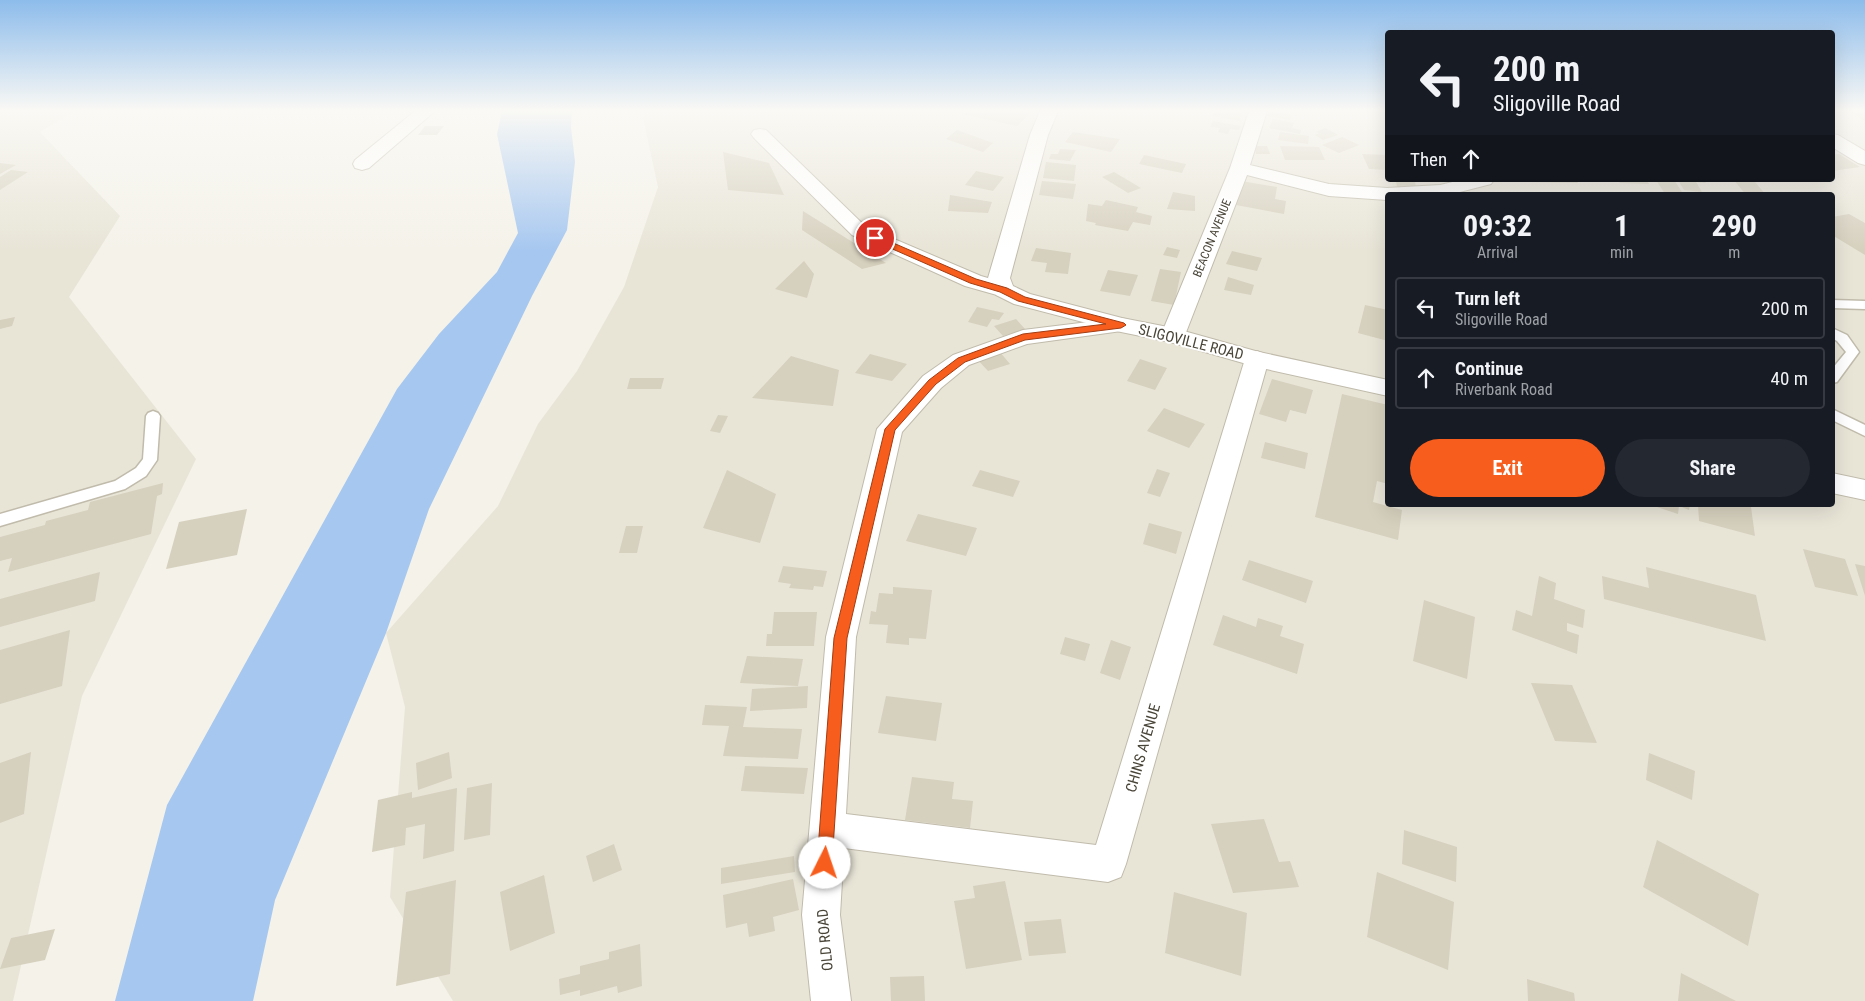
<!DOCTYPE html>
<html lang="en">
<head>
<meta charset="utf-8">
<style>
  body { margin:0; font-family:"Roboto Condensed",sans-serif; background:#242831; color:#f1f3f6; height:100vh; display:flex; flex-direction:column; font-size:19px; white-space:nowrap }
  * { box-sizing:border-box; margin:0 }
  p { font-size:16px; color:#9ea1a6 }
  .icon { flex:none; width:28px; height:28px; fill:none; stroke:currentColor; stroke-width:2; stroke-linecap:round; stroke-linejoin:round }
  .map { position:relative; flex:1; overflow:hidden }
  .details { position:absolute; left:1385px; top:192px; width:450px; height:315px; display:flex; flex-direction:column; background:#171b24; border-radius:5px; box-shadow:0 5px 20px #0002 }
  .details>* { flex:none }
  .hud { position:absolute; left:1385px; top:30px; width:450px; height:152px; border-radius:5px; box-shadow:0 5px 20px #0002; background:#171b24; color:#f1f3f6; overflow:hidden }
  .pin { position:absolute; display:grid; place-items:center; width:42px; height:42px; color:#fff; margin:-21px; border:2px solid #fff; border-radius:50%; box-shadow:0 1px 5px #0007 }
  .me { position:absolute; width:55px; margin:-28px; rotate:4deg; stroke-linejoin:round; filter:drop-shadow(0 0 4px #0008) }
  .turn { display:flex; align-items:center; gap:18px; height:105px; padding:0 25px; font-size:22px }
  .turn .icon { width:65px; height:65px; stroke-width:2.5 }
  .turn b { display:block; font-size:35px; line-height:42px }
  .then { display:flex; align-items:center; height:48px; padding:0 25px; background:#0003; gap:10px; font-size:19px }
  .eta { display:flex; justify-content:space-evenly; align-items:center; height:85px; text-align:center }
  .eta b { font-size:30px; font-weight:700; line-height:35px }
  .action { display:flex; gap:10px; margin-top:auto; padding:10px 25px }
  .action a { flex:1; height:58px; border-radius:30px; background:#f75d1d; color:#fff; font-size:20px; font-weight:700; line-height:58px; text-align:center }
  .action a+a { background:#242831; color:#f1f3f6 }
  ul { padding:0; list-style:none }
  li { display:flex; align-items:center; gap:15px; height:62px; margin:0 10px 8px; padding:0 15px; border:2px solid #363941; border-radius:5px }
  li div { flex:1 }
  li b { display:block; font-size:19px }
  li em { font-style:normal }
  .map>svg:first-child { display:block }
  .residential { fill:#e8e5d7; fill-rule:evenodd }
  .water { fill:#a6c7f0 }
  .building { fill:#d6d0be }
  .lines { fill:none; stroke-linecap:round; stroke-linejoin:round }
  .service-casing { stroke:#c0bbab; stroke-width:3 }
  .minor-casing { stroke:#c0bbab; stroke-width:2 }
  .tertiary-casing { stroke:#c0bbab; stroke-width:2 }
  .service { fill:#fff; fill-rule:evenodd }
  .minor { fill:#fff; fill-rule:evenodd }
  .tertiary { fill:#fff; fill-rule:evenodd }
  .route { fill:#f75d1d; stroke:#a13c13 }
  .labels { text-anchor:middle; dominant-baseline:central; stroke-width:4; stroke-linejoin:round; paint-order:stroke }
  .far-street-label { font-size:12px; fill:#484437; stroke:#fff }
  .street-label { font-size:15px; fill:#484437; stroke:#fff }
</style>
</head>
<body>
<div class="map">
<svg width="1865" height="1001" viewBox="0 0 1865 1001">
  <rect width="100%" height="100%" fill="#f4f2e9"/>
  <!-- residential -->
  <path class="residential" d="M0,111H74L40,132L120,216L69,297L196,459L82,696L13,1001H0Z
    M647,111H1387L1388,180H1832L1833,111H1865V1001H453L390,897L405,707L386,633L498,506L538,424L577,371L624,287L658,187L643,118ZM1388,195H1832V505H1388Z"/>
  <!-- water -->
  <path class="water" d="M502,111H572L571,127L575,162L567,230L532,296L429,509L386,633L275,900L253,1001H115L167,805L397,389L439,334L497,272L518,233L497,134Z"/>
  <!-- building -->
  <path class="building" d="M964,111H1033L1017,126L962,114Z
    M1213,111L1241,112L1240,121L1213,116Z
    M1264,111H1271L1292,115L1290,120L1262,115Z
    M1848,111H1865V121Z
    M1273,119L1294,123L1292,128L1301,130L1300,134L1269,128Z
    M1213,121L1229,124L1241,126L1239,130L1230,129L1228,134L1218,132L1220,128L1210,127Z
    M425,126H444L437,135H418Z
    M1325,128L1331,131L1338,135L1323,140L1315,135L1320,133L1316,132Z
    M957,130L993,143L983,152L946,139Z
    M1073,132L1120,139L1111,152L1065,142Z
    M1280,132L1309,136L1308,144L1278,140Z
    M1342,137L1359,145L1339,153L1322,145Z
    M1254,146H1267L1270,154H1256Z
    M1280,146L1319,147L1325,160H1285Z
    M1060,149L1076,150L1070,161L1049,159L1051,154H1058Z
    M723,152L769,163L784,195L728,190Z
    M1362,154L1388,155V170L1369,169Z
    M1839,154L1860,167L1832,171V155Z
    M1144,155L1186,164L1182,173L1139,164Z
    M1046,162L1076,165L1074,181L1043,178Z
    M0,163L16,165L0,174Z
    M11,170L28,172L0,190V177Z
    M976,171L1004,177L993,191L965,185Z
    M1114,172L1141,188L1128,193L1102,177Z
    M1396,180H1415L1416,190L1397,187Z
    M1527,180H1576L1578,183L1529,182Z
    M1618,180H1646L1649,184L1620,183Z
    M1656,180H1674L1684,195L1665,194Z
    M1678,180H1704L1706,183L1696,182L1702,192L1684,190Z
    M1734,180L1755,182L1766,195H1746Z
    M1042,181L1076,184L1073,199L1039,195Z
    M1241,181L1277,187L1275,199L1286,201L1284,214L1236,205Z
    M1173,192L1195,196V211L1167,209Z
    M950,195L992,202L988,213L948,211Z
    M1106,200L1138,207L1136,212L1152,216L1150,225L1133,222L1128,231L1095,225L1096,223L1086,221L1088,204L1102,206Z
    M803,211L886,263L862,269L802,230Z
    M1849,214L1865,223V255L1832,235V217Z
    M1167,247L1180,250L1177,258L1163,255Z
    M1036,248L1071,253L1068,274L1045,272L1047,263L1031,261Z
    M1232,251L1262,258L1257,271L1226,264Z
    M804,261L814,274L807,298L775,289Z
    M1160,269L1181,272L1174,305L1151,301Z
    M1108,270L1138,275L1130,296L1100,291Z
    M1228,277L1254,285L1251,295L1224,290Z
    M1365,305L1388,310V341L1358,333Z
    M977,307L1004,313L999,320L992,319L987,327L968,322Z
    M15,317L12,326L0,329V320Z
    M1016,319L1025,329L1003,336L994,326Z
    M999,351L1010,364L988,371L976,358Z
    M870,354L907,364L892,381L855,373Z
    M791,356L839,370L833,406L752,398Z
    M1140,359L1167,368L1155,390L1127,381Z
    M630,378H664L661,389H627Z
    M1272,379L1313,390L1306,414L1290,410L1286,422L1259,414Z
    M1342,394L1388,405V484L1377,481L1373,502L1402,510L1398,540L1315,517Z
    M1164,408L1205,424L1189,448L1147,431Z
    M718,415L728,416L720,433L710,431Z
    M1265,442L1308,453L1305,469L1261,458Z
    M1157,469L1170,473L1160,497L1147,493Z
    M727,470L776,494L760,543L703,528Z
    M980,470L1020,481L1013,497L972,486Z
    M163,483L162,494L157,496L151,534L8,572L12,558L0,561V537L45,525L46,521L88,510L90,502Z
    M1651,505H1690L1689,510L1679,506L1678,514Z
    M1698,505L1751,507L1755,536L1699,521Z
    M247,509L237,555L166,569L179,522Z
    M918,514L977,528L966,556L906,541Z
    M1149,523L1182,532L1176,554L1143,544Z
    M626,526H643L637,553H619Z
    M1803,549L1845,559L1858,596L1815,587Z
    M1249,560L1313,581L1306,603L1242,580Z
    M1855,564L1865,566V596Z
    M783,566L827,571L823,587L814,586L813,590L789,588L791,584L778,582Z
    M1646,567L1756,595L1766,641L1604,599L1602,576L1649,588Z
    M100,572L95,601L0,627V599Z
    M1539,576L1556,583L1554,599L1585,610L1583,628L1567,623V631L1579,635L1577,654L1512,630L1516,610L1532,616Z
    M893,587L932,590L926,639L909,638V645L886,643L888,625L869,624L871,611L876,612L879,593L893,594Z
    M1424,600L1475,617L1467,679L1413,661Z
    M774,612H817L814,646H766L767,634H772Z
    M1223,615L1256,627L1258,618L1283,626L1280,636L1304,644L1297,674L1213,645Z
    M70,630L62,686L0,704V650Z
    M1065,637L1090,644L1085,661L1060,654Z
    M1111,640L1131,647L1120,680L1100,673Z
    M747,656L803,659L798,686L740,683Z
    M1531,683L1572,685L1597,743L1555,741Z
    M808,686L807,708L750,711L752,689Z
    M886,696L942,703L936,741L878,733Z
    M705,705L747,707L743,727L802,729L798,759L723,756L729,726L702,725Z
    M31,752L24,814L0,823V763Z
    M449,752L452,778L418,790L416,763Z
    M1649,753L1695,771L1692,800L1646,780Z
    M745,766L808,768L804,794L741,791Z
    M912,777L954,782L952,799L973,801L970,828L905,820Z
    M492,783L490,835L464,840L467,788Z
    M457,788L454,851L423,859L425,824L406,828L405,845L372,852L378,800L412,792V798Z
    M1264,819L1279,862L1290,861L1299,887L1233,893L1211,824Z
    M1404,830L1457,847L1456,882L1402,864Z
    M1657,840L1759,894L1748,946L1643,887Z
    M614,844L622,870L593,882L586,856Z
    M794,856L795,872L721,884V868Z
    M1377,872L1454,902L1448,970L1367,937Z
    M544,875L555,933L510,951L500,892Z
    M793,879L799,910L773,917L775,931L749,937L747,923L726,928L723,895Z
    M456,880L450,974L396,986L406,892Z
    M1005,881L1022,960L966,969L954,901L975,898L973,886Z
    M1174,892L1247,913L1241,976L1165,953Z
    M1061,919L1066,953L1029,956L1024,922Z
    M55,929L45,960L0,969L11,938Z
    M640,944L642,986L618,993L617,986L580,996V990L560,995L559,979L580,974V966L609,959V952Z
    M1681,973L1736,1001H1678Z
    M924,976L925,1001H891L890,977Z
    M1527,979L1574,993L1575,1001H1528Z"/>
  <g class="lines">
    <defs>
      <path id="service" d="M1832,300L1865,301V309L1832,308Z
        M1832,328L1847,335L1859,352L1837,382L1832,383V369L1846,352L1837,341L1832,338Z
        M1832,409L1865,425V436L1832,420Z
        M153,411L158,413L160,416L157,460L146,476L125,489L0,526V514L115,481L136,468L143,459L146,416L148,413Z"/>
      <path id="minor" d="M415,111H435L369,168L362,170L355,168L353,164L355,160Z
        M1249,111H1267L1250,165L1329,184L1387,188L1440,185L1461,180H1494L1491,184L1448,195H1388L1387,200L1329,196L1247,175L1185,335L1181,340L1173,342L1165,340L1161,335L1230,168Z
        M760,129L766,130L866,227L981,276L1012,285L1015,290L1012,295L1004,297L965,286L852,235L754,138L751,134L754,130Z
        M1832,134L1838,135L1865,151V165L1858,163L1832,147Z
        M1121,318L1129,320L1133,325L1129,330L1027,344L969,365L941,388L902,432L856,637L846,814L1096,845L1245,359L1249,354L1257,351L1265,354L1269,359L1126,864L1121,877L1108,882L844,848L840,915L851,1001H811L802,915L826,637L877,429L923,376L953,355L1023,330Z"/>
      <path id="tertiary" d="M1040,111H1058L1048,135L1010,278L1013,286L1030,294L1122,318L1173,328L1259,352L1388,380V396L1257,367L1170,342L1121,332L1014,304L996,295L988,278L1030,135Z
        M1832,473L1865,480V500L1832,493Z"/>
    </defs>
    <!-- service casing -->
    <use href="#service" class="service-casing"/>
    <!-- minor casing -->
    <use href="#minor" class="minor-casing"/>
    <!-- tertiary casing -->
    <use href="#tertiary" class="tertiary-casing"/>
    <!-- service -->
    <use href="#service" class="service"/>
    <!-- minor -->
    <use href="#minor" class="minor"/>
    <!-- tertiary -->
    <use href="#tertiary" class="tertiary"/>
  </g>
  <!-- sky -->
  <linearGradient id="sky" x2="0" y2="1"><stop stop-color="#8dbceb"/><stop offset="0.44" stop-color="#faf9f5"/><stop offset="1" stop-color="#faf9f5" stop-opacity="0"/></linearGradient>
  <rect width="1865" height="251" fill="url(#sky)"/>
  <!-- route -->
  <path class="route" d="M875,235L976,279L1007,288L1025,297L1124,323L1126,325L1121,328L1025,340L965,362L936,384L895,430L847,638L832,863L830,868L825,871L820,868L817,863L834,638L885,429L929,380L958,358L1023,334L1106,324L1018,301L1000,292L970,283L872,240V236Z"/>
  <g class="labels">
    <!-- far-street labels -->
    <g class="far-street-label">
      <text transform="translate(1212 238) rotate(-68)">BEACON AVENUE</text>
    </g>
    <!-- street labels -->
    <g class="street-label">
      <text transform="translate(1191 342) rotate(14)">SLIGOVILLE ROAD</text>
      <text transform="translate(1143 748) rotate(-74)">CHINS AVENUE</text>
      <text transform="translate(825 940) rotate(-95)">OLD ROAD</text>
    </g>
  </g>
</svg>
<div class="pin" style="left:875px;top:238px;background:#d93025"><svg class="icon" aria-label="arrive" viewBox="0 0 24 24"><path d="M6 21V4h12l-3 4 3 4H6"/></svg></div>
<svg class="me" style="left:825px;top:863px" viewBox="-20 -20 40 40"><circle r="19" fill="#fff"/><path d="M0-13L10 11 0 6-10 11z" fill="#f75d1d"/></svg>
<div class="hud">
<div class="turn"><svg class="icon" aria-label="left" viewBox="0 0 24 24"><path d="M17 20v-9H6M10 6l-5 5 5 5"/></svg><div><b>200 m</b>Sligoville Road</div></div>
<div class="then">Then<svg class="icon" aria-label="ahead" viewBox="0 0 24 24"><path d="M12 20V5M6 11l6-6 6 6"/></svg></div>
</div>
<section class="details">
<div class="eta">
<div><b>09:32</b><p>Arrival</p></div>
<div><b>1</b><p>min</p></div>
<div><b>290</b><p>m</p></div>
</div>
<ul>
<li><svg class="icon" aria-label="left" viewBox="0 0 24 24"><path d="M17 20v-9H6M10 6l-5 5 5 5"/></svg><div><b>Turn left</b><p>Sligoville Road</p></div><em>200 m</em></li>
<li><svg class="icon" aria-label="ahead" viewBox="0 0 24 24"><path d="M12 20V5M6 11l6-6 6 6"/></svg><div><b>Continue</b><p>Riverbank Road</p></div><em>40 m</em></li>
</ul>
<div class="action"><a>Exit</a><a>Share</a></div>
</section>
</div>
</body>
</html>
